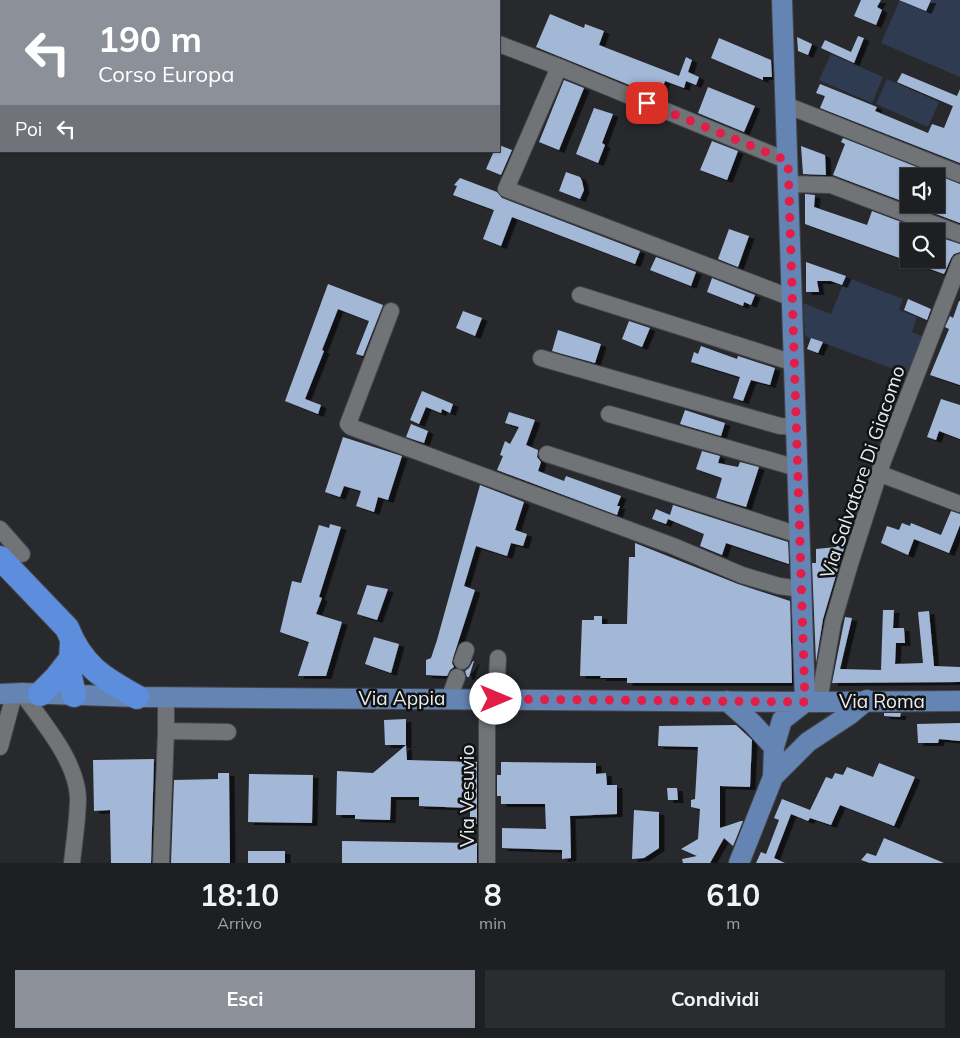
<!DOCTYPE html>
<html lang="it">
<head>
<meta charset="utf-8">
<style>
  body { margin:0; font-family:Mulish,sans-serif; background:#2a2c2f; color:#f1f3f6; height:100vh; display:flex; flex-direction:column; font-size:19px; white-space:nowrap }
  * { box-sizing:border-box; margin:0 }
  p { font-size:16px; color:#a0a2a5 }
  .icon { flex:none; width:28px; height:28px; fill:none; stroke:currentColor; stroke-width:2; stroke-linecap:round; stroke-linejoin:round }
  .map { position:relative; height:863px; overflow:hidden }
  .drawer { display:flex; flex-direction:column; background:#1d1f22; flex:1 }
  .drawer>* { flex:none }
  .top-card { position:absolute; left:0px; top:0px; width:500px; height:152px; box-shadow:0 1px 4px #0004,0 0 0 1px #3b3d40; background:#8c9099; color:#fff; overflow:hidden }
  .controls { position:absolute; left:900px; top:168px; display:grid; gap:10px }
  .controls a { display:grid; place-items:center; width:45px; height:45px; border-radius:0px; background:#1d1f22; box-shadow:0 1px 4px #0004,0 0 0 1px #3b3d40; font-size:25px }
  .pin { position:absolute; display:grid; place-items:center; width:42px; height:42px; color:#fff; margin:-21px; border-radius:10px; box-shadow:0 2px 8px #0006 }
  .me { position:absolute; width:55px; margin:-28px; rotate:90deg; stroke-linejoin:round; filter:drop-shadow(0 0 4px #0008) }
  .turn { display:flex; align-items:center; gap:18px; height:105px; padding:0 15px; font-size:22px }
  .turn .icon { width:65px; height:65px; stroke-width:2.5 }
  .turn b { display:block; font-size:35px; line-height:42px }
  .then { display:flex; align-items:center; height:48px; padding:0 15px; background:#0003; gap:10px; font-size:19px }
  .eta { display:flex; justify-content:space-evenly; align-items:center; height:85px; text-align:center }
  .eta b { font-size:30px; font-weight:700; line-height:35px }
  .button { display:flex; gap:10px; margin-top:auto; padding:10px 15px }
  .button a { flex:1; height:58px; border-radius:0px; background:#8c9099; color:#fff; font-size:20px; font-weight:700; line-height:58px; text-align:center }
  .button a+a { background:#2a2c2f; color:#f1f3f6 }
  .map>svg:first-child { display:block }
  .green { fill:#2e3b50 }
  .building { fill:#a3b7d7; fill-rule:evenodd; filter:url(#shadow) }
  .lines { fill:none; stroke-linecap:round; stroke-linejoin:round }
  .minor-casing { stroke:#454649; stroke-width:18 }
  .major-casing { stroke:#454649; stroke-width:22 }
  .highway-casing { stroke:#454649; stroke-width:26 }
  .minor { stroke:#717477; stroke-width:16 }
  .major { stroke:#6484b4; stroke-width:20 }
  .highway { stroke:#5c8edd; stroke-width:24 }
  .route { stroke:#e11d48; stroke-width:9; stroke-dasharray:0 16.2 }
  .labels { text-anchor:middle; dominant-baseline:central; stroke-width:5; stroke-linejoin:round; paint-order:stroke }
  .street-label { font-size:19px; fill:#ebecef; stroke:#111214 }
</style>
</head>
<body>
<div class="map">
<svg width="960" height="863" viewBox="0 0 960 863">
  <defs>
    <filter id="shadow"><feDropShadow dx="5.5" dy="3" stdDeviation="0" flood-color="#0009"/></filter>
  </defs>
  <rect width="100%" height="100%" fill="#27292d"/>
  <!-- green -->
  <path class="green" d="M900,0H960V77L881,43Z
    M831,54L883,77L872,103L819,80Z
    M887,79L939,102L928,127L876,104Z
    M846,277L903,299L899,310L917,317L912,332L927,338L912,376L805,336L803,303L831,314Z"/>
  <!-- building -->
  <path class="building" d="M861,0H881L877,7L882,10L876,25L854,16Z
    M899,0H931L926,11Z
    M550,14L584,28L585,24L604,31L599,45L679,76L686,57L692,60L688,72L699,77L696,85L686,81L684,88L665,81L659,97L536,47Z
    M858,36L864,38L854,63L821,48L825,40L851,52Z
    M797,37L812,44L808,55L798,51Z
    M719,38L771,60L772,77H763V80L711,58Z
    M902,73L957,96L960,89V163L820,108L825,96L816,93L820,84L877,107L875,111L928,133L932,124L944,128L953,106L897,82Z
    M564,80L584,88L559,150L539,142Z
    M708,87L755,106L744,132L698,113Z
    M594,108L613,114L602,143L605,145L598,163L576,154Z
    M843,138L960,184V223L833,175L845,144L841,142ZM909,176H936V204H909Z
    M712,141L738,151L727,180L700,170Z
    M499,145L512,150L501,175L486,169L494,151H499Z
    M801,146L825,155L826,175L803,174Z
    M566,172L580,177L582,181L584,190L580,199L559,191Z
    M460,178L497,192L502,198L640,251L635,264L512,217L501,246L483,239L494,210L453,195L457,186L454,185Z
    M805,194L815,195L814,207L867,225L872,211L925,231H909V259H936V236L960,244V252L954,254L951,258L944,274L805,224Z
    M729,229L749,236L738,267L718,259Z
    M656,257L696,272L691,286L650,270Z
    M806,262L846,276L842,285L831,281H817L819,292H806Z
    M712,278L755,295L751,305L744,302L743,306L707,292Z
    M328,284L383,305L363,356L356,354L369,321L338,309L322,350L324,351L305,399L321,405L318,414L285,401Z
    M908,299L931,309L927,320L904,310Z
    M959,301H960V385L930,375L949,329L945,327L950,316L953,318Z
    M463,311L482,318L475,336L456,328Z
    M629,321L650,328L642,347L622,339Z
    M558,330L601,344L595,363L552,351Z
    M811,338L823,342L818,353L807,349Z
    M701,346L737,359L738,356L775,368L770,385L751,380L743,401L733,398L740,377L691,362L694,352L698,354Z
    M422,391L453,404L450,413L442,409L441,413L426,407L419,424L410,420Z
    M941,399L960,405V439L939,431L936,440L927,437Z
    M685,410L725,423L721,436L680,424Z
    M509,412L535,420L526,445L538,450L537,457L541,462L538,471L564,481L566,476L621,496L617,506H620L617,515L497,470L503,456L500,455L505,441L510,444L519,427L505,423Z
    M411,424L428,431L424,443L406,437Z
    M343,437L402,456L388,500L378,497L374,512L356,506L361,491L344,486L340,497L325,492Z
    M702,451L720,456L718,463L738,467L740,462L759,467L746,507L716,498L722,478L696,469Z
    M480,485L524,502L515,530L527,534L523,546L511,543L507,556L476,546L464,586L475,590L453,658L452,663L454,667L450,670L447,676L426,675V660L431,658L437,640Z
    M673,505L788,542L789,564L726,543L722,555L700,546L704,534L668,519L666,524L652,519L656,509L670,515Z
    M951,511L960,514V525L949,553L914,539L908,555L881,543L887,526L899,530L902,523L910,526L911,523L941,535Z
    M330,524L341,527L319,597L322,598L316,614L342,622L326,676H298L309,642L280,632L292,581L301,583L319,525L329,528Z
    M838,537L847,538L823,619L816,663L812,563H816V549L836,547Z
    M635,543L738,584L790,601L792,683H627V678H600L601,676H580L582,620H594V616H602V624H627L629,557H635Z
    M367,585L388,589L377,620L357,614Z
    M883,610H894L893,628H904L905,643H896L895,664L923,663L918,612L929,611L934,666L960,667V682L832,683L845,617L852,618L840,669L881,670Z
    M374,637L399,644L391,673L365,664Z
    M473,661H474L469,677H467L465,671L469,668Z
    M884,713H901L900,717L884,716Z
    M406,719V745H385L384,720Z
    M960,723V741L939,739L938,743H918L917,724Z
    M736,725L752,740L750,787L720,786V828L741,821H743L733,846L724,838L710,863H683L682,859L697,856L681,849L698,839L700,809L691,807V800L695,799L698,747L658,746L659,726Z
    M406,745L407,760L477,762V824H470V808L419,806V797H391L390,820L355,819V815H336L337,771L373,773Z
    M154,759L151,863H111L110,810L94,811L93,760Z
    M501,762L596,763V774L606,773L607,785H617V814L570,816L571,858L562,859V850L502,848V828L546,829L545,804H501V796H497V775H501Z
    M879,763L915,777L894,826L840,805L831,825L810,818L808,821L791,814L774,858L785,863H756L761,852L766,854L779,820L774,818L782,799L810,810L826,777L832,779L835,773L843,775L847,767L873,777Z
    M218,773H229L230,863H171L174,780L218,779Z
    M249,774L313,775L312,823L248,822Z
    M667,788H677L678,800H668Z
    M634,810L659,812V848L644,858L632,859Z
    M884,838L944,863H870L861,860L867,853L876,856Z
    M342,841L477,843V863H342Z
    M248,851H285V863H248Z"/>
  <g class="lines">
    <defs>
      <path id="minor" d="M376,0L380,1
        M499,44L559,67L788,161
        M559,67L506,189L792,298
        M786,105L960,174
        M788,184L831,185L960,234
        M580,295L794,363
        M391,311L348,424L351,427L673,546L742,575L779,586L801,589
        M541,358L780,426L796,427
        M609,414L797,468
        M547,454L799,535
        M886,476L960,504
        M0,529L22,554
        M462,661L466,650
        M22,693C43,723 76,760 78,797C78,819 74,842 72,863
        M166,697V731L228,732
        M449,699L457,677
        M496,699L498,658
        M819,701L833,622L850,564L883,461L960,262
        M0,747L14,695
        M161,863L166,731
        M487,863V699"/>
      <path id="major" d="M782,0L805,702
        M0,694L22,693L137,697L805,702L960,701
        M727,701L752,723L774,747
        M773,777L808,742L849,715L867,700
        M739,863L773,777L774,747L782,720L805,702"/>
      <path id="highway" d="M12,1L13,0
        M0,36L1,32
        M0,77L1,74
        M0,558L67,628C82,666 103,678 137,697
        M72,642L70,676L74,695
        M40,694L56,678L70,660"/>
    </defs>
    <!-- minor casing -->
    <use href="#minor" class="minor-casing"/>
    <!-- major casing -->
    <use href="#major" class="major-casing"/>
    <!-- highway casing -->
    <use href="#highway" class="highway-casing"/>
    <!-- minor -->
    <use href="#minor" class="minor"/>
    <!-- major -->
    <use href="#major" class="major"/>
    <!-- highway -->
    <use href="#highway" class="highway"/>
  </g>
  <g class="lines">
    <!-- route -->
    <path class="route" d="M496,699L805,702L788,161L647,103"/>
  </g>
  <g class="labels">
    <!-- street labels -->
    <g class="street-label">
      <text transform="translate(862 472) rotate(-71)">Via Salvatore Di Giacomo</text>
      <text x="402" y="698">Via Appia</text>
      <text x="882" y="701">Via Roma</text>
      <text transform="translate(467 796) rotate(-90)">Via Vesuvio</text>
    </g>
  </g>
</svg>
<div class="controls">
<a><svg class="icon" aria-label="sound" viewBox="0 0 24 24"><path d="M4 9h4l5-4v14l-5-4H4zM17 9q2 3 0 6"/></svg></a>
<a><svg class="icon" aria-label="search" viewBox="0 0 24 24"><circle cx="10" cy="10" r="6"/><path d="M15 15l6 6"/></svg></a>
</div>
<div class="pin" style="left:647px;top:103px;background:#d93025"><svg class="icon" aria-label="arrive" viewBox="0 0 24 24"><path d="M6 21V4h12l-3 4 3 4H6"/></svg></div>
<svg class="me" style="left:496px;top:699px" viewBox="-20 -20 40 40"><circle r="19" fill="#fff"/><path d="M0-13L10 11 0 6-10 11z" fill="#e11d48"/></svg>
<div class="top-card">
<div class="turn"><svg class="icon" aria-label="left" viewBox="0 0 24 24"><path d="M17 20v-9H6M10 6l-5 5 5 5"/></svg><div><b>190 m</b>Corso Europa</div></div>
<div class="then">Poi<svg class="icon" aria-label="left" viewBox="0 0 24 24"><path d="M17 20v-9H6M10 6l-5 5 5 5"/></svg></div>
</div>
</div>
<section class="drawer">
<div class="eta">
<div><b>18:10</b><p>Arrivo</p></div>
<div><b>8</b><p>min</p></div>
<div><b>610</b><p>m</p></div>
</div>
<div class="button"><a>Esci</a><a>Condividi</a></div>
</section>
</body>
</html>
